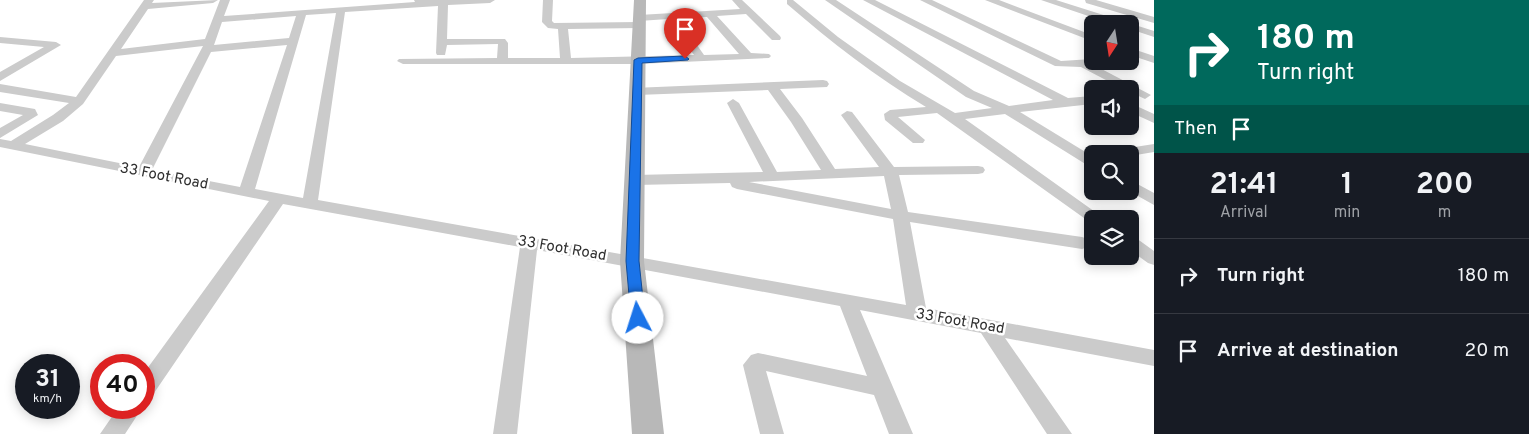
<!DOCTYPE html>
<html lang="en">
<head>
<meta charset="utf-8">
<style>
  body { margin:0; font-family:Overpass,sans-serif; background:#242831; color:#f1f3f6; height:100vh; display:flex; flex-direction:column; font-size:19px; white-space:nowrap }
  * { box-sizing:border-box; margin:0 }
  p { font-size:16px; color:#9ea1a6 }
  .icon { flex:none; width:28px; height:28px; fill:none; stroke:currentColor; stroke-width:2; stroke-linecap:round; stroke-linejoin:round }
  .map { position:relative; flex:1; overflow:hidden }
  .drawer { display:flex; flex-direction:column; background:#171b24; width:375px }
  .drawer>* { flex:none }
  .guide { background:#00695c; color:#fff; overflow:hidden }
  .needle { width:32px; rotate:192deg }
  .controls { position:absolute; left:1084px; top:15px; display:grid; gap:10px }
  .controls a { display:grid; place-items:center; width:55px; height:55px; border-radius:8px; background:#171b24; box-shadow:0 2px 12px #0003; font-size:25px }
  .speed { position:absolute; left:15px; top:354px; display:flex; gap:10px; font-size:25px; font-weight:700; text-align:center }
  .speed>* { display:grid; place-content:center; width:65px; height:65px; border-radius:50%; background:#171b24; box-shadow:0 2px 12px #0003; line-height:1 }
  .speed small { font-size:12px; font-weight:400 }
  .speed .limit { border:8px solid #d22; background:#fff; color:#111 }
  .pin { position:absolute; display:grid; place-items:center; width:42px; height:42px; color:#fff; margin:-51px -21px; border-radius:50% 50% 50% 0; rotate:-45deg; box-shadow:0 0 5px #0007 }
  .pin .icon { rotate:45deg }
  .me { position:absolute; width:55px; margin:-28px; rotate:355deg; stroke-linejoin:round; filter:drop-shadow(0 0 4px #0008) }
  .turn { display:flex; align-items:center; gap:18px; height:105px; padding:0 20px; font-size:22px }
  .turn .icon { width:65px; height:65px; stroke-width:2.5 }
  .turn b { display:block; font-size:35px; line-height:42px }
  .then { display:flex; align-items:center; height:48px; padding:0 20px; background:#0003; gap:10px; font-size:19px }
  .eta { display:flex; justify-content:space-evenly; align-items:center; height:85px; text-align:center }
  .eta b { font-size:30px; font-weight:700; line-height:35px }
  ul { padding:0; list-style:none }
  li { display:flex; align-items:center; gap:15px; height:75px; padding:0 20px; border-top:1px solid #363941 }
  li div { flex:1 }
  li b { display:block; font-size:19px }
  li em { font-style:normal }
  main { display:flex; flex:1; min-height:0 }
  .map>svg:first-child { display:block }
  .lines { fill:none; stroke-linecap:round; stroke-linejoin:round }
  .street { fill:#cbcbcb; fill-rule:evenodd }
  .secondary { fill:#b8b8b8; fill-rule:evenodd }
  .route { fill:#1a73e8; stroke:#114b97 }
  .labels { text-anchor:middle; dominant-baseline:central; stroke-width:5; stroke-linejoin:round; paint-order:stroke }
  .street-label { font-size:15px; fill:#2e2e2e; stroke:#fff }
</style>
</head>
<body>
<main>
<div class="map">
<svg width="1154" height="434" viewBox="0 0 1154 434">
  <rect width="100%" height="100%" fill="#fff"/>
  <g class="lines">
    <!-- street -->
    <path class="street" d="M144,0H154L152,3L218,0L213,3L148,9L121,49L205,39L220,0H230L224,16L415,2L414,0H495L490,3L448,5L447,39H505L508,43V58H560L558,29L548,28L542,22L543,0H553L552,21L554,23L639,22L644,25L639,28L568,29L571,58L694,55L668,19L639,21L634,18L639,15L740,9L732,0H742L780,36L781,38L780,40H772L746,14L717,16L751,53L769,54L771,56L769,58L638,64H403L397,61L399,59L497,58L498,44L447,45L445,55H437L436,53L438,6L345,12L318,200L906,305L893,219L737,189L732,187L730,183L635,185L630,183L627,180L630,177L635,175L763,172L727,103L733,99L739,103L777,172L821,170L791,122L768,90L637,95L633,94L631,91L633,88L823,80L827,81L829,84L827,87L780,89L802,118L835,169L879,167L841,115L847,111L852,112L894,167L978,166L983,167L985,170L983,173L978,174L899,175L908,212L1082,237L1088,239L1091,243L1088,247L1082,249L910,222L926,308L1154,350V366L1005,338L1072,434H1047L981,333L860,310L913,434H889L874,395L766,371L784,434H760L743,365L751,355L758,353L867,376L840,306L537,250L517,434H493L520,247L283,204L152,396L144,399V373L269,201L0,147V139L11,141L53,115L69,103L0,92V84L76,97ZM336,13L303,198L255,189L306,15ZM296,16L289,38L214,45L222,22ZM707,17L739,54L704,55L678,18ZM287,45L240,187L152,170L211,52ZM203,46L139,167L25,144L63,121L83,104L116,56ZM884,176L891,209L749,182Z
      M787,0H793L838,37L900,81L955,113L992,108L966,97L825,0H836L974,91L1009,106L1053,100L863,0H875L1068,98L1092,96V104L1020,112L1092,156V166L1087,165L1005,114L965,119L1105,219H1092L1091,223L937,113L898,117L925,140L923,143H913L885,120L884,114L890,110L926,107C876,77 831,42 787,4Z
      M920,0H932L1061,61L1092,59V61H1102L1094,65L1151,95L1145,99L1130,92V89H1123L1081,67L1055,66Z
      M985,0H999L1092,35V41Z
      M1041,0H1056L1154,31V37L1130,29V24H1112Z
      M1085,0H1096L1154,17V23L1086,3Z
      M0,37L56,42L61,45L0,81V72L44,47L0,43Z
      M1130,48L1154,56V63L1130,55Z
      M0,103L35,109L38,115L0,138V128L23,115L0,111Z
      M1130,103L1154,114V123L1130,112Z
      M1154,144V152L1130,156V154H1121L1120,152L1122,149Z
      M1130,180L1154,193V205L1129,191Z
      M1130,236L1136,238L1154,251V265L1148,263L1130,250Z
      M118,408H142L125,434H100Z"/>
    <!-- secondary -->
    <path class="secondary" d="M634,0H646L644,261L664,434H632L620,261Z"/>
  </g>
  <!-- route -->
  <path class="route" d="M685,56L689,59L688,60L642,63L639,261L645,318L643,322H633L631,318L626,261L634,60L638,58Z"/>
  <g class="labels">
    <!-- street labels -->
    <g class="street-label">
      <text transform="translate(164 177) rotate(11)">33 Foot Road</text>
      <text transform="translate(562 249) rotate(10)">33 Foot Road</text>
      <text transform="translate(960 322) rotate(10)">33 Foot Road</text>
    </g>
  </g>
</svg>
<div class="controls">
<a><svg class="needle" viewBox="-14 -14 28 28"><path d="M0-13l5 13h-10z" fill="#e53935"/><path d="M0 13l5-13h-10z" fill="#9ea1a6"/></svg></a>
<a><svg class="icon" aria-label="sound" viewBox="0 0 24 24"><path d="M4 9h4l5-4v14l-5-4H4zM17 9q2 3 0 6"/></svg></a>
<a><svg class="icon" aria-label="search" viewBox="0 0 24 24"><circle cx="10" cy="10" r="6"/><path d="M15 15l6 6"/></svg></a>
<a><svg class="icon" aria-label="layers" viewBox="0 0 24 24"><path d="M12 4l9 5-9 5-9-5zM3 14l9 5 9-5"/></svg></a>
</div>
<div class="speed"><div>31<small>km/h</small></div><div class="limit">40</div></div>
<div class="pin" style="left:685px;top:59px;background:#d93025"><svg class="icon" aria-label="arrive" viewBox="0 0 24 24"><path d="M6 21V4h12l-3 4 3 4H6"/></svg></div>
<svg class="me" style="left:638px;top:318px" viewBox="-20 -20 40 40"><circle r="19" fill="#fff"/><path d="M0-13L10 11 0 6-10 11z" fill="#1a73e8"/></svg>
</div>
<section class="drawer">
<div class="guide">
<div class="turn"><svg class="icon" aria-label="right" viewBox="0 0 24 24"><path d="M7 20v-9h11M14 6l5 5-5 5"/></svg><div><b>180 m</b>Turn right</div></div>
<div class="then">Then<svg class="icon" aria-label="arrive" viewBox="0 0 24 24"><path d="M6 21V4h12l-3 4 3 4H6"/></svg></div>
</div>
<div class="eta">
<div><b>21:41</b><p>Arrival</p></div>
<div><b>1</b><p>min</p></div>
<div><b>200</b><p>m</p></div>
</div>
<ul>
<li><svg class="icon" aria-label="right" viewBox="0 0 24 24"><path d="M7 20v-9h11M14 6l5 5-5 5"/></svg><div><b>Turn right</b></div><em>180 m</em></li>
<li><svg class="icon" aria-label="arrive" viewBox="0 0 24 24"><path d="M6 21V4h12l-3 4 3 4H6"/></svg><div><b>Arrive at destination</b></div><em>20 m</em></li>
</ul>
</section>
</main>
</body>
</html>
